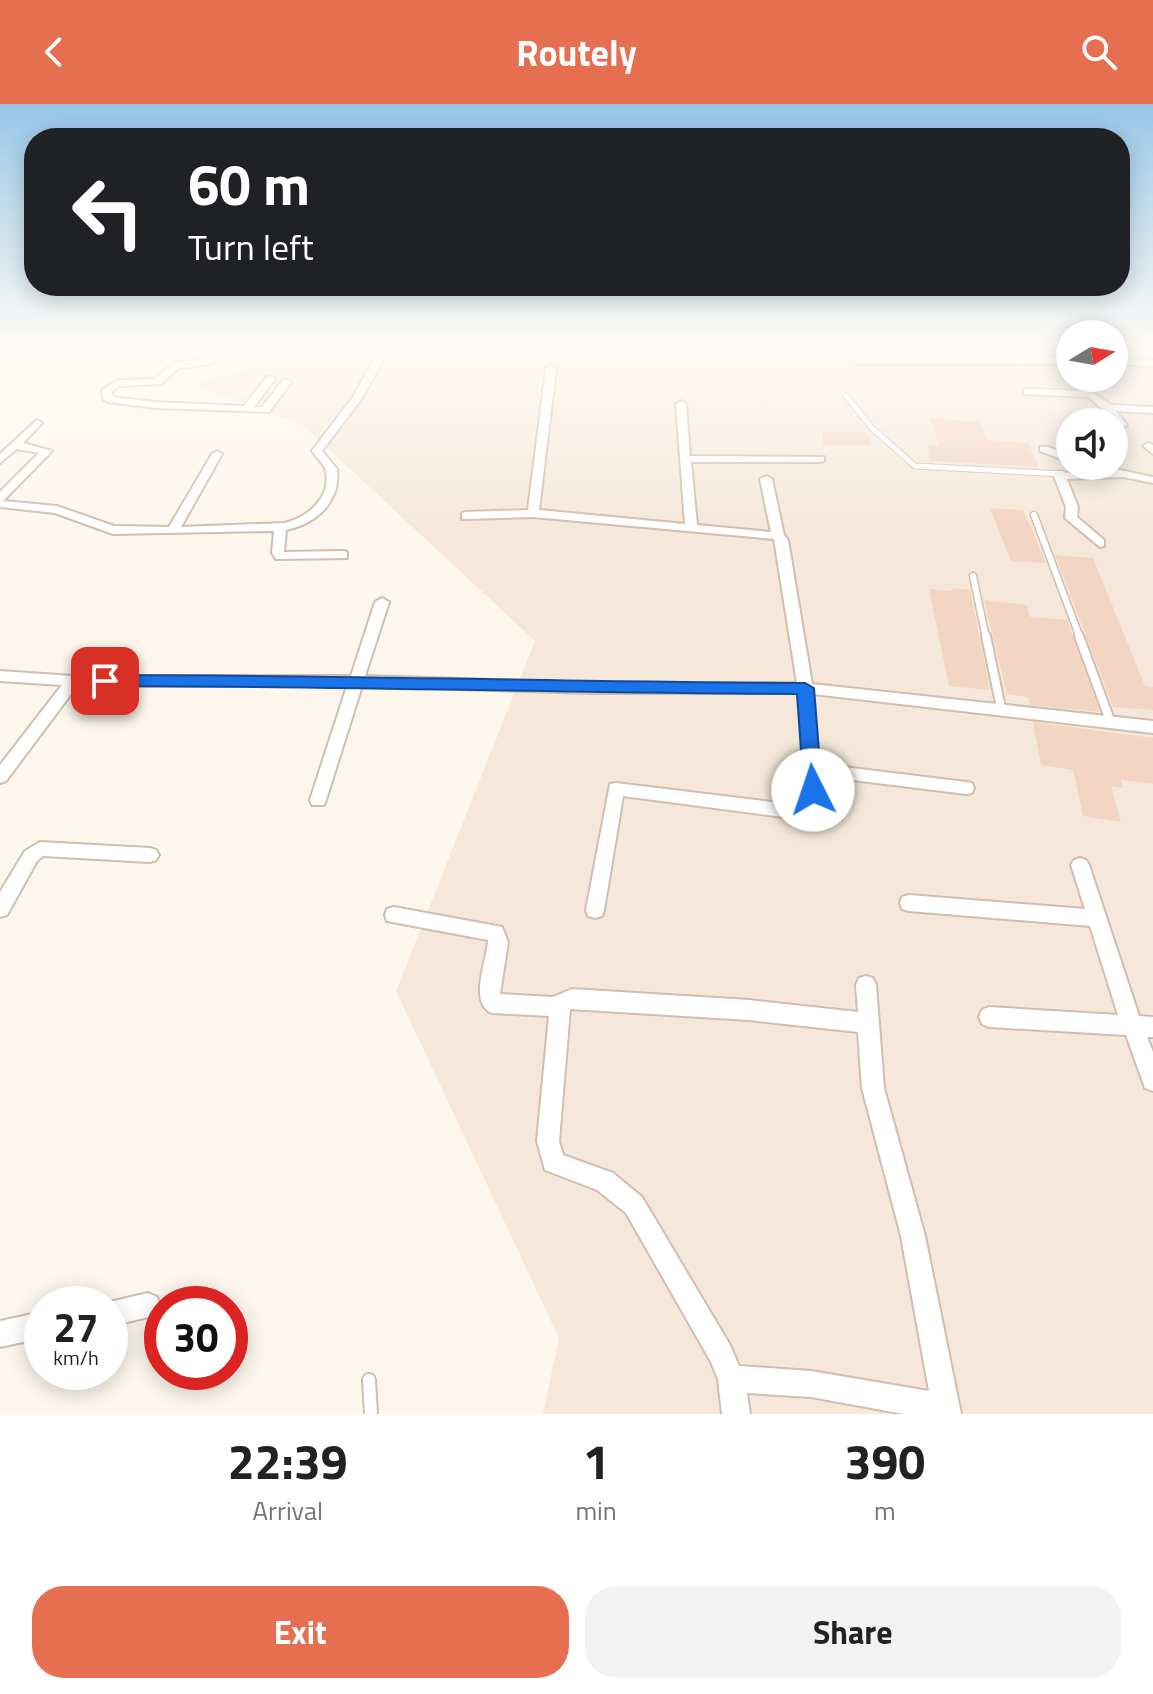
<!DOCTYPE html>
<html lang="en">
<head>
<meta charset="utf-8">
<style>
  body { margin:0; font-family:"Titillium Web",sans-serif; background:#f2f2f2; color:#222; height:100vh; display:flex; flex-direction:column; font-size:30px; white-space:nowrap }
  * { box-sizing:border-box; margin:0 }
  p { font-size:26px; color:#767676 }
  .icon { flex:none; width:44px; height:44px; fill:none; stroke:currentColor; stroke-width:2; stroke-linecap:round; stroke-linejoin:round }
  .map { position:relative; height:1310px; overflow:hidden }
  .side { display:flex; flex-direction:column; background:#fff; flex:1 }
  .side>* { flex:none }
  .top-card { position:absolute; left:24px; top:24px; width:1106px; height:168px; border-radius:32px; box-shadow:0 4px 20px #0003; background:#202124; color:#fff; overflow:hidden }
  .needle { width:52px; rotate:79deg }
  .buttons { position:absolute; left:1056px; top:216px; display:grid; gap:16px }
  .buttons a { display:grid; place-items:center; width:72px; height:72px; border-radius:50%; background:#fff; box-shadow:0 4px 20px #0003; font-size:40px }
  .speed { position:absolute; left:24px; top:1182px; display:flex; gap:16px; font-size:40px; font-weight:700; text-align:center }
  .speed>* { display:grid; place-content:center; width:104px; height:104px; border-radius:50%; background:#fff; box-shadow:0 4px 20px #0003; line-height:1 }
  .speed small { font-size:20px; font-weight:400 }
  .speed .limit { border:12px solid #d22; background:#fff; color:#111 }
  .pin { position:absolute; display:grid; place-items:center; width:68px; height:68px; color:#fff; margin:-34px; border-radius:16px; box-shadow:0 4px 12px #0006 }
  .me { position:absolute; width:88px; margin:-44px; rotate:356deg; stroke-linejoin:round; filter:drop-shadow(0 0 6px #0008) }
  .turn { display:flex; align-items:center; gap:28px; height:168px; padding:0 32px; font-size:36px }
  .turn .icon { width:104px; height:104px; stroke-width:2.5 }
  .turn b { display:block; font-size:56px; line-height:68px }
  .eta { display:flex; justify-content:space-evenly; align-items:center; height:136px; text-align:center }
  .eta b { font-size:48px; font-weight:700; line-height:56px }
  .cta { display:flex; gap:16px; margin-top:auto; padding:16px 32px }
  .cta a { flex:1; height:92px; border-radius:32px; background:#e76f51; color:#fff; font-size:32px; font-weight:700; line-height:92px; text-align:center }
  .cta a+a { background:#f2f2f2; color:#222 }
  header { display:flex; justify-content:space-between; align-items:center; height:104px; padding:0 32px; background:#e76f51; color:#fff; font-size:36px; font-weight:700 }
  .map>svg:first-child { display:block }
  .residential { fill:#f5e8da; fill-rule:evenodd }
  .building { fill:#f3d5c3 }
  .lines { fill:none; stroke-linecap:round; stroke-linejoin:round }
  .lane-far3-casing { stroke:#d1beb0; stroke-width:7 }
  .lane-far2-casing { stroke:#d1beb0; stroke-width:9 }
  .lane-far1-casing { stroke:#d1beb0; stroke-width:12 }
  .lane-casing { stroke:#d1beb0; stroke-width:16 }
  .street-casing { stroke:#d1beb0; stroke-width:4 }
  .lane-far3 { stroke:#fff; stroke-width:5 }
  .lane-far2 { stroke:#fff; stroke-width:6 }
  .lane-far1 { stroke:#fff; stroke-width:8 }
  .lane { stroke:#fff; stroke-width:12 }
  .street { fill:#fff; fill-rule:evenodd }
  .route { fill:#1a73e8; stroke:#114b97; stroke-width:2 }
</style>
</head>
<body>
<header><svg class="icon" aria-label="back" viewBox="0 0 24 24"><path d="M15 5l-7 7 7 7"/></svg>Routely<svg class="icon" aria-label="search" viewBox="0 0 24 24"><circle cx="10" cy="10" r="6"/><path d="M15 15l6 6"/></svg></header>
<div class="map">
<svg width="1153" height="1310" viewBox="0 0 1153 1310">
  <rect width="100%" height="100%" fill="#fdf6ec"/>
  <!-- residential -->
  <path class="residential" d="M327,241H1070V274H1114V241H1153V1310H543L559,1234L396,887L535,537L303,321L193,281ZM1070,318H1114V362H1070Z"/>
  <!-- building -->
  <path class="building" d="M897,245H946L948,251H901Z
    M930,314L979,318L987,336L1028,339L1039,363L929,357L928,340L939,342Z
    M823,328H866L872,341L822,342Z
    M990,404L1023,406L1046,459L1011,457Z
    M1055,451L1093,454L1145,582L1153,583V606L1113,603Z
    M951,484L970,486L990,586L949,582L929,485L952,487Z
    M984,496L1027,501L1030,513L1067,516L1100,608L1030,601L1028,593L1007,590Z
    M1033,618L1153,634V680L1121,676L1123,684L1111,682L1121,718L1083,712L1073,666L1041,661Z"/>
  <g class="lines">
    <defs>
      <path id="lane-far3" d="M846,292L872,324L915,362L1062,370"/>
      <path id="lane-far2" d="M1056,370H1062
        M1034,411L1080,534
        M973,472L986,534"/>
      <path id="lane-far1" d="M986,532L1001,604
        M1079,532L1111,619"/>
      <path id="lane" d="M369,1276L371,1310"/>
      <path id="street" d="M222,241H231L211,260L179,264L161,280L120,282L112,287L113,293L155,298L244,302L267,273H273L275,275L254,303H262L283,276H289L291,278L269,308L155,304L108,298L103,295L102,286L118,276L155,275L173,259L205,255Z
        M372,241H380L385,253L362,294L322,347L337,365C341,398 316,420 286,426L284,448L343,447L347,448V454L276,455L272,449L274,427L113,430L55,409L0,403V388L39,349L17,345L0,359V350L37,316L42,319L23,339L52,347L3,397L57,402L114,422L169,423L212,350L217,347L222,350L181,423L284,419C307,414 331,394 326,368C325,360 316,354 312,347L353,293L375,253Z
        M815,241H827L858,254H1070V260H857Z
        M1114,254L1153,256V262L1114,260Z
        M551,261L556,264L539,406L685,420L676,300L681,297L686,300L690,352L824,353V357L820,358H691L697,421L771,428L760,375L766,372L772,375L784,431L788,436L812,580L1153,617V629L813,590L819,660L966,678L972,679L974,684L972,689L966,690L820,672L822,707L820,712L806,716L623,692L604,806L602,812L595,814L588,812L586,806L610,680L616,679L805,702L798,589H594L362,582L326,696L324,701H312L310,696L347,582H77L6,677L0,679V661L62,581L0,577V567L73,572H351L375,498L382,494L389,498L365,572L594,579H797L774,435L533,413L462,415V409L466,408L528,406L546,264Z
        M1027,285L1091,287L1111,301L1153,303V309L1116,307L1127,321L1122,324L1089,293L1024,290V286Z
        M1148,339L1153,341V350L1143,342Z
        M1040,343H1048L1070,351V358L1040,347Z
        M1115,365L1153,373V379L1124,373L1067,375L1078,403L1077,413L1104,436V442L1100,443L1065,414L1066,403L1054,372L1060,369L1110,367Z
        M40,738L150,744L156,746L159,751L156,756L150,758L43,752L37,757L7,811L0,813V788L25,747Z
        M1080,754L1086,756L1089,761L1139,912L1153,913V933H1147L1153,948V987L1145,984L1126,931L989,923L982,920L979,913L982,906L989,903L1118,911L1090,822L909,807L902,805L900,799L902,793L909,791L1085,805L1071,761L1074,756Z
        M394,803L502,823L508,838L500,890L553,893L572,885L749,896L858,908L856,881L859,874L866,872L873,874L876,881L884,984L925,1132L961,1310H904L811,1293L747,1289L750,1310H722L718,1275L711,1258L626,1109L597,1086L545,1066L537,1037L549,912L492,909C468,899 487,857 488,836L387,817L385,811L387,805ZM570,905L749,916L858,928L862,984L901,1132L929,1287L811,1267L739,1262L730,1241L642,1093L613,1069L563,1051L559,1037Z
        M148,1189L157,1193L161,1202L157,1211L110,1222V1200H101Z
        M42,1208V1234L0,1243V1217Z"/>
    </defs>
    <!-- lane-far3 casing -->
    <use href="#lane-far3" class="lane-far3-casing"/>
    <!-- lane-far2 casing -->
    <use href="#lane-far2" class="lane-far2-casing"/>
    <!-- lane-far1 casing -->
    <use href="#lane-far1" class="lane-far1-casing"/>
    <!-- lane casing -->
    <use href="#lane" class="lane-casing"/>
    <!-- street casing -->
    <use href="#street" class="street-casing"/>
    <!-- lane-far3 -->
    <use href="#lane-far3" class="lane-far3"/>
    <!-- lane-far2 -->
    <use href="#lane-far2" class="lane-far2"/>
    <!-- lane-far1 -->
    <use href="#lane-far1" class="lane-far1"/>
    <!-- lane -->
    <use href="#lane" class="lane"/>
    <!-- street -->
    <use href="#street" class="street"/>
  </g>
  <!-- sky -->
  <linearGradient id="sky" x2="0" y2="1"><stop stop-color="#97c7e8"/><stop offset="0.57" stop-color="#fefbf6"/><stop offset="1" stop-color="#fefbf6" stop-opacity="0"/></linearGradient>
  <rect width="1153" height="424" fill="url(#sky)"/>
  <!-- route -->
  <path class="route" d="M105,571C338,571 572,578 805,579L814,584L822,686L813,694L804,686L797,590C566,589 336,582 105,582L96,577Z"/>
</svg>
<div class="buttons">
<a><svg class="needle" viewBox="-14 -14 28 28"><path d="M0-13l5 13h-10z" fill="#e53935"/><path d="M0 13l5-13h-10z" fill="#767676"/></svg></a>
<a><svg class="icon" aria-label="sound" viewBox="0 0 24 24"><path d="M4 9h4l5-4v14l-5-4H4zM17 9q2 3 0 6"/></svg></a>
</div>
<div class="speed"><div>27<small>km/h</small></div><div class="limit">30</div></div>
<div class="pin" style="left:105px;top:577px;background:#d93025"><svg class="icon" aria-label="arrive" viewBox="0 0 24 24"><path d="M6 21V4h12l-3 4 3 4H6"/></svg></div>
<svg class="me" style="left:813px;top:686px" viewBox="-20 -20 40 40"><circle r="19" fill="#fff"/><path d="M0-13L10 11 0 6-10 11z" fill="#1a73e8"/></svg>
<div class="top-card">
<div class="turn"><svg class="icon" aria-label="left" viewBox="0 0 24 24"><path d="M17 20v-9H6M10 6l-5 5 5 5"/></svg><div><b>60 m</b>Turn left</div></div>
</div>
</div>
<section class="side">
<div class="eta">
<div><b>22:39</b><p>Arrival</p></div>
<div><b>1</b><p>min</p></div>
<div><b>390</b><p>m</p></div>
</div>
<div class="cta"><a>Exit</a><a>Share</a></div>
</section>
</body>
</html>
